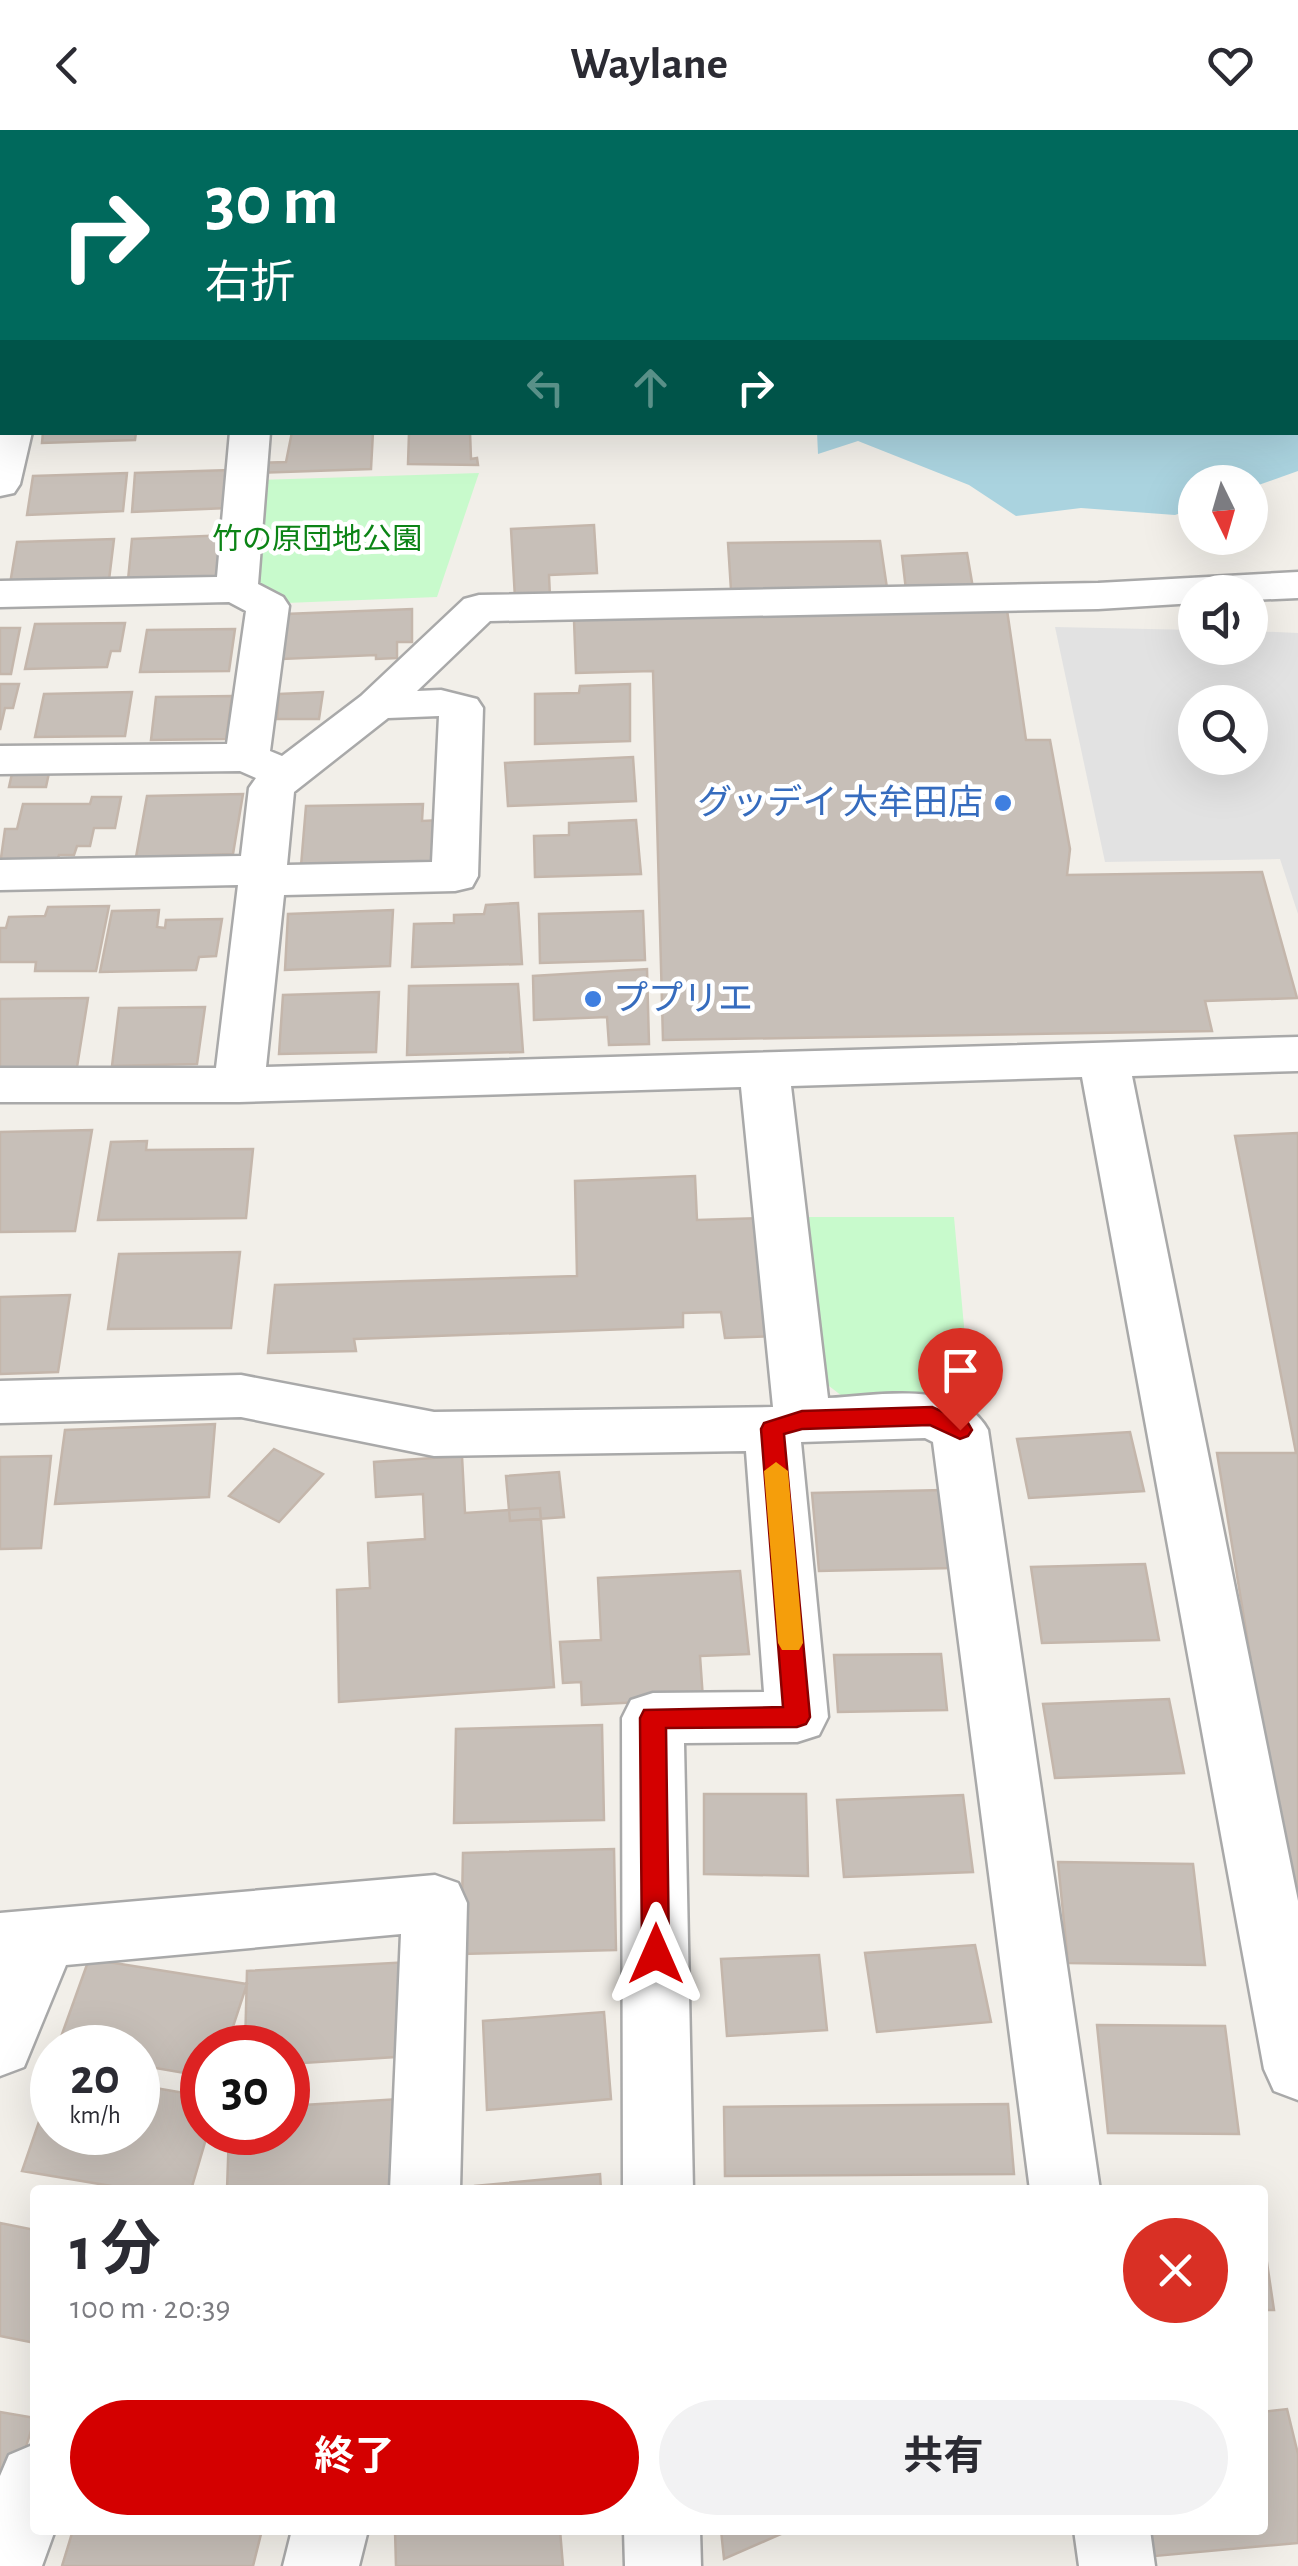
<!DOCTYPE html>
<html lang="ja">
<head>
<meta charset="utf-8">
<style>
  body { margin:0; font-family:"Alegreya Sans","Noto Sans JP",sans-serif; background:#f2f2f3; color:#2b2b33; height:100vh; display:flex; flex-direction:column; font-size:38px; white-space:nowrap }
  * { box-sizing:border-box; margin:0 }
  p { font-size:32px; color:#7c7c81 }
  .icon { flex:none; width:55px; height:55px; fill:none; stroke:currentColor; stroke-width:2; stroke-linecap:round; stroke-linejoin:round }
  .map { position:relative; flex:1; overflow:hidden }
  .side { position:absolute; left:30px; top:2055px; width:1238px; height:350px; display:flex; flex-direction:column; background:#fff; border-radius:10px; box-shadow:0 10px 40px #0002 }
  .side>* { flex:none }
  .banner { position:absolute; left:0px; top:0px; width:1300px; height:305px; box-shadow:0 10px 40px #0002; background:#00695c; color:#fff; overflow:hidden }
  .needle { width:65px; rotate:175deg }
  .controls { position:absolute; left:1178px; top:335px; display:grid; gap:20px }
  .controls a { display:grid; place-items:center; width:90px; height:90px; border-radius:50%; background:#fff; box-shadow:0 10px 40px #0002; font-size:50px }
  .speed { position:absolute; left:30px; top:1895px; display:flex; gap:20px; font-size:50px; font-weight:700; text-align:center }
  .speed>* { display:grid; place-content:center; width:130px; height:130px; border-radius:50%; background:#fff; box-shadow:0 10px 40px #0002; line-height:1 }
  .speed small { font-size:25px; font-weight:400 }
  .speed .limit { border:15px solid #d22; background:#fff; color:#111 }
  .pin { position:absolute; display:grid; place-items:center; width:85px; height:85px; color:#fff; margin:-102px -42px; border-radius:50% 50% 50% 0; rotate:-45deg; box-shadow:0 0 10px #0007 }
  .pin .icon { rotate:45deg }
  .me { position:absolute; width:110px; margin:-55px; rotate:0deg; stroke-linejoin:round; filter:drop-shadow(0 0 8px #0008) }
  .turn { display:flex; align-items:center; gap:35px; height:210px; padding:0 40px; font-size:45px }
  .turn .icon { width:130px; height:130px; stroke-width:2.5 }
  .turn b { display:block; font-size:70px; line-height:85px }
  .lanes { display:flex; align-items:center; height:95px; padding:0 40px; background:#0003; justify-content:center; gap:50px; direction:ltr }
  .lanes .off { opacity:.35 }
  .round { display:grid; place-items:center; flex:none; width:105px; height:105px; border-radius:52px; background:#f2f2f3 }
  .headline { display:flex; align-items:center; justify-content:space-between; height:170px; padding:0 40px }
  h1 { font-size:60px; font-weight:700; line-height:75px }
  .action { display:flex; gap:20px; margin-top:auto; padding:20px 40px }
  .action a { flex:1; height:115px; border-radius:60px; background:#d40000; color:#fff; font-size:40px; font-weight:700; line-height:115px; text-align:center }
  .action a+a { background:#f2f2f3; color:#2b2b33 }
  header { display:flex; justify-content:space-between; align-items:center; height:130px; padding:0 40px; background:#fff; font-size:45px; font-weight:700 }
  .map>svg:first-child { display:block }
  .park { fill:#c8facc }
  .parking { fill:#e2e2e2; fill-rule:evenodd }
  .water { fill:#aad3df }
  .building { fill:#c7bfb8; stroke:#c4b6ab; stroke-width:2.5 }
  .lines { fill:none; stroke-linecap:round; stroke-linejoin:round }
  .minor-casing { stroke:#a9a9a9; stroke-width:5 }
  .minor { fill:#fff; fill-rule:evenodd }
  .route { fill:#d40000; stroke:#8a0000; stroke-width:2.5 }
  .slow { fill:#f59e0b }
  .shop-dot { fill:#3f7fe0; stroke:#fff; stroke-width:4 }
  .labels { text-anchor:middle; dominant-baseline:central; stroke-width:9; stroke-linejoin:round; paint-order:stroke }
  .far-park-label { font-size:30px; fill:#0c8416; stroke:#fff }
  .shop-label { font-size:35px; fill:#366cbe; stroke:#fff; text-anchor:end }
</style>
</head>
<body>
<header><svg class="icon" aria-label="back" viewBox="0 0 24 24"><path d="M15 5l-7 7 7 7"/></svg>Waylane<svg class="icon" aria-label="heart" viewBox="0 0 24 24"><path d="M12 20l-8-8c-3-5 5-10 8-4 3-6 11-1 8 4z"/></svg></header>
<div class="map">
<svg width="1298" height="2436" viewBox="0 0 1298 2436">
  <rect width="100%" height="100%" fill="#f2efe9"/>
  <!-- park -->
  <path class="park" d="M479,343L437,467L286,473L252,454L258,350Z
    M803,1087H954L970,1262L842,1266L820,1249Z"/>
  <!-- parking -->
  <path class="parking" d="M1055,497L1195,500V518H1250V501L1298,503V784L1280,729L1105,732ZM1195,572H1250V628H1195Z"/>
  <!-- water -->
  <path class="water" d="M1298,13V341L1250,358V352H1195V378L1175,385L1081,378L1016,386L969,355L858,311L818,324L817,302H1298Z"/>
  <!-- building -->
  <path class="building" d="M507,0H597L598,2H508Z
    M43,302H136L135,310L42,313Z
    M292,302H373L371,339L254,343L255,333L286,332Z
    M470,302L471,329L477,328L478,335L408,334L409,303Z
    M230,340L228,378L132,382L135,343Z
    M127,343L123,381L27,385L33,346Z
    M594,395L597,443L549,445L550,467L515,468L511,399Z
    M229,405L227,446L128,450L132,409Z
    M114,409L109,450L10,454L17,412Z
    M880,411L887,458L731,460L728,413Z
    M967,423L973,458L906,460L902,426Z
    M412,479V512H397V528L376,529V525L282,529L285,484Z
    M1007,480L1026,610H1050L1070,719L1067,745L1262,742L1297,868L1205,871L1212,901L663,910L653,541L576,543L574,490Z
    M125,493L120,521H111L107,537L25,539L35,494Z
    M0,498H20L11,544H0Z
    M235,499L229,541L140,542L147,500Z
    M0,554H19L13,578H5L0,600Z
    M630,554V611L535,614V564L579,563L580,556Z
    M132,562L125,606L35,607L44,564Z
    M323,562L319,589H277L279,564Z
    M232,566L226,609L151,610L156,567Z
    M633,627L636,671L508,676L505,633Z
    M50,638L46,657H9L13,639Z
    M243,664L233,724L136,727L147,666Z
    M92,667H121L115,698H94L90,716H77L74,725H59L56,734L0,735L5,699H17L23,674H90Z
    M423,674L422,691L441,690L438,734L301,736L306,676Z
    M636,690L641,744L535,747L534,706L569,705V693Z
    M518,773L522,834L412,837L414,794L454,793V785L484,784L486,775Z
    M109,776L96,841H35L36,832H0V798H6L9,787L45,786L48,777Z
    M159,780L157,797L165,798L166,790L222,789L216,826L199,827L196,840L100,842L112,781Z
    M393,780L390,836L285,840L288,784Z
    M643,781L645,830L540,833L539,784Z
    M647,839L649,914L609,915L607,887L534,890L533,846Z
    M518,854L523,922L407,925L409,856Z
    M379,862L376,922L279,924L283,865Z
    M88,868L77,937L0,938V869Z
    M205,877L197,934L112,936L119,878Z
    M92,1000L75,1101L0,1102V1002Z
    M1298,1003V1819L1217,1323H1296L1235,1006Z
    M147,1011L146,1020L253,1019L246,1088L98,1090L111,1012Z
    M695,1046L697,1090L765,1088L777,1206L725,1208L721,1182L683,1183V1197L354,1209L356,1221L268,1223L275,1155L577,1146L575,1051Z
    M240,1122L231,1198L108,1199L119,1124Z
    M70,1165L58,1242L0,1244V1167Z
    M215,1294L209,1367L55,1374L65,1300Z
    M1130,1302L1144,1361L1029,1368L1017,1309Z
    M274,1319L323,1344L279,1392L229,1366Z
    M51,1326L41,1418L0,1419V1327Z
    M462,1326L465,1383L540,1378L554,1557L339,1572L337,1460L370,1458L368,1413L425,1409L423,1364L376,1367L374,1332Z
    M559,1342L564,1387L510,1391L506,1346Z
    M943,1360L953,1438L819,1441L812,1363Z
    M1145,1434L1159,1510L1042,1513L1031,1437Z
    M740,1441L749,1524L700,1526L703,1569L582,1575L581,1552L563,1553L560,1512L601,1510L598,1448Z
    M941,1524L947,1580L838,1582L834,1525Z
    M1169,1569L1184,1643L1055,1648L1043,1574Z
    M602,1595L604,1690L454,1693L456,1599Z
    M704,1664H806L808,1746L704,1744Z
    M963,1665L973,1742L844,1747L837,1670Z
    M614,1719L616,1820L461,1824L463,1723Z
    M1058,1732L1193,1734L1205,1835L1068,1833Z
    M975,1815L991,1892L877,1902L865,1823Z
    M819,1825L827,1900L727,1906L721,1829Z
    M89,1829L247,1854L226,1918H202V1946L138,1935V1918H57Z
    M410,1832L411,1926L288,1934V1918H245L247,1841Z
    M604,1882L611,1969L487,1980L483,1891Z
    M1097,1895L1225,1896L1239,2004L1108,2003Z
    M52,1954V2002H138V1955L202,1966V2002H208L191,2060H135L22,2041Z
    M399,1969L400,2060H227L229,2002H288V1976Z
    M1008,1974L1014,2044L725,2046L724,1977Z
    M600,2044L601,2060H475V2056Z
    M0,2093L35,2100V2213L0,2206Z
    M1262,2099L1274,2180H1262Z
    M1287,2279L1298,2324V2413L1144,2427L1138,2400H1262V2282Z
    M0,2282L35,2288L0,2400Z
    M73,2400H262L253,2436H62Z
    M395,2400H560L563,2436H396Z
    M721,2400H790L724,2429Z"/>
  <g class="lines">
    <defs>
      <path id="minor" d="M0,64H2V86H0Z
        M0,185H2V212H0Z
        M0,293L2,302H32L20,354L14,363L0,366Z
        M230,302H270L258,454L283,467L289,476L270,621L282,626L361,566L464,469L479,465L1098,453L1298,442V468L1250,470V462H1195V473L1098,479L490,491L417,561L441,560L477,569L483,578L478,746L472,757L455,761L284,765L266,937L1298,907V941L1132,946L1298,1771V1970L1274,1961L1264,1939L1082,947L791,956L828,1268C877,1266 960,1248 988,1300L1100,2060H1030L933,1312L925,1308L801,1312L828,1587L819,1605L797,1612L684,1613L693,2060H623L622,1588L631,1570L653,1563L764,1562L746,1321L434,1326L241,1287L0,1293V1251L241,1245L434,1282L773,1277L741,957L239,972H0V938H216L238,755L0,760V730L241,726L249,658L256,648L240,641L0,644V616L227,614L246,481L229,472L0,477V451L217,447ZM439,586L432,732L287,735L294,662L388,588Z
        M435,1745L458,1753L467,1773L460,2060H390L401,1804L66,1835L24,1937L0,1946V1783Z
        M35,2314V2400H55L42,2436H0V2346L9,2325Z
        M292,2400H368L359,2436H283Z
        M624,2400H700L701,2436H625Z
        M1074,2400H1150L1155,2436H1079Z"/>
    </defs>
    <!-- minor casing -->
    <use href="#minor" class="minor-casing"/>
    <!-- minor -->
    <use href="#minor" class="minor"/>
  </g>
  <!-- route -->
  <path class="route" d="M932,1277L968,1293L972,1300L968,1306L960,1309L930,1295L802,1299L784,1304L810,1587L806,1594L797,1597L666,1598L669,1824L665,1832L656,1836L646,1832L642,1824L640,1588L644,1580L783,1577L761,1299L764,1293L802,1281Z"/>
  <!-- slow -->
  <path class="slow" d="M776,1332L788,1341L803,1513L799,1520H782L778,1513L764,1341Z"/>
  <!-- markers -->
  <g class="shop-dot">
    <circle cx="1003" cy="673" r="10"/>
    <circle cx="593" cy="869" r="10"/>
  </g>
  <g class="labels">
    <!-- far-park labels -->
    <g class="far-park-label">
      <text x="317" y="410">竹の原団地公園</text>
    </g>
    <!-- shop labels -->
    <g class="shop-label">
      <text x="983" y="673">グッデイ 大牟田店</text>
      <text x="613" y="869" text-anchor="start">ププリエ</text>
    </g>
  </g>
</svg>
<div class="controls">
<a><svg class="needle" viewBox="-14 -14 28 28"><path d="M0-13l5 13h-10z" fill="#e53935"/><path d="M0 13l5-13h-10z" fill="#7c7c81"/></svg></a>
<a><svg class="icon" aria-label="sound" viewBox="0 0 24 24"><path d="M4 9h4l5-4v14l-5-4H4zM17 9q2 3 0 6"/></svg></a>
<a><svg class="icon" aria-label="search" viewBox="0 0 24 24"><circle cx="10" cy="10" r="6"/><path d="M15 15l6 6"/></svg></a>
</div>
<div class="speed"><div>20<small>km/h</small></div><div class="limit">30</div></div>
<div class="pin" style="left:960px;top:1300px;background:#d93025"><svg class="icon" aria-label="arrive" viewBox="0 0 24 24"><path d="M6 21V4h12l-3 4 3 4H6"/></svg></div>
<svg class="me" style="left:656px;top:1824px" viewBox="-20 -20 40 40"><path d="M0-17L14 15 0 8-14 15z" fill="#d40000" stroke="#fff" stroke-width="4"/></svg>
<div class="banner">
<div class="turn"><svg class="icon" aria-label="right" viewBox="0 0 24 24"><path d="M7 20v-9h11M14 6l5 5-5 5"/></svg><div><b>30 m</b>右折</div></div>
<div class="lanes"><svg class="icon off" aria-label="left" viewBox="0 0 24 24"><path d="M17 20v-9H6M10 6l-5 5 5 5"/></svg><svg class="icon off" aria-label="ahead" viewBox="0 0 24 24"><path d="M12 20V5M6 11l6-6 6 6"/></svg><svg class="icon" aria-label="right" viewBox="0 0 24 24"><path d="M7 20v-9h11M14 6l5 5-5 5"/></svg></div>
</div>
<section class="side">
<div class="headline"><div><h1>1 分</h1><p>100 m · 20:39</p></div><a class="round" style="background:#d93025;color:#fff"><svg class="icon" aria-label="close" viewBox="0 0 24 24"><path d="M6 6l12 12M18 6L6 18"/></svg></a></div>
<div class="action"><a>終了</a><a>共有</a></div>
</section>
</div>
</body>
</html>
